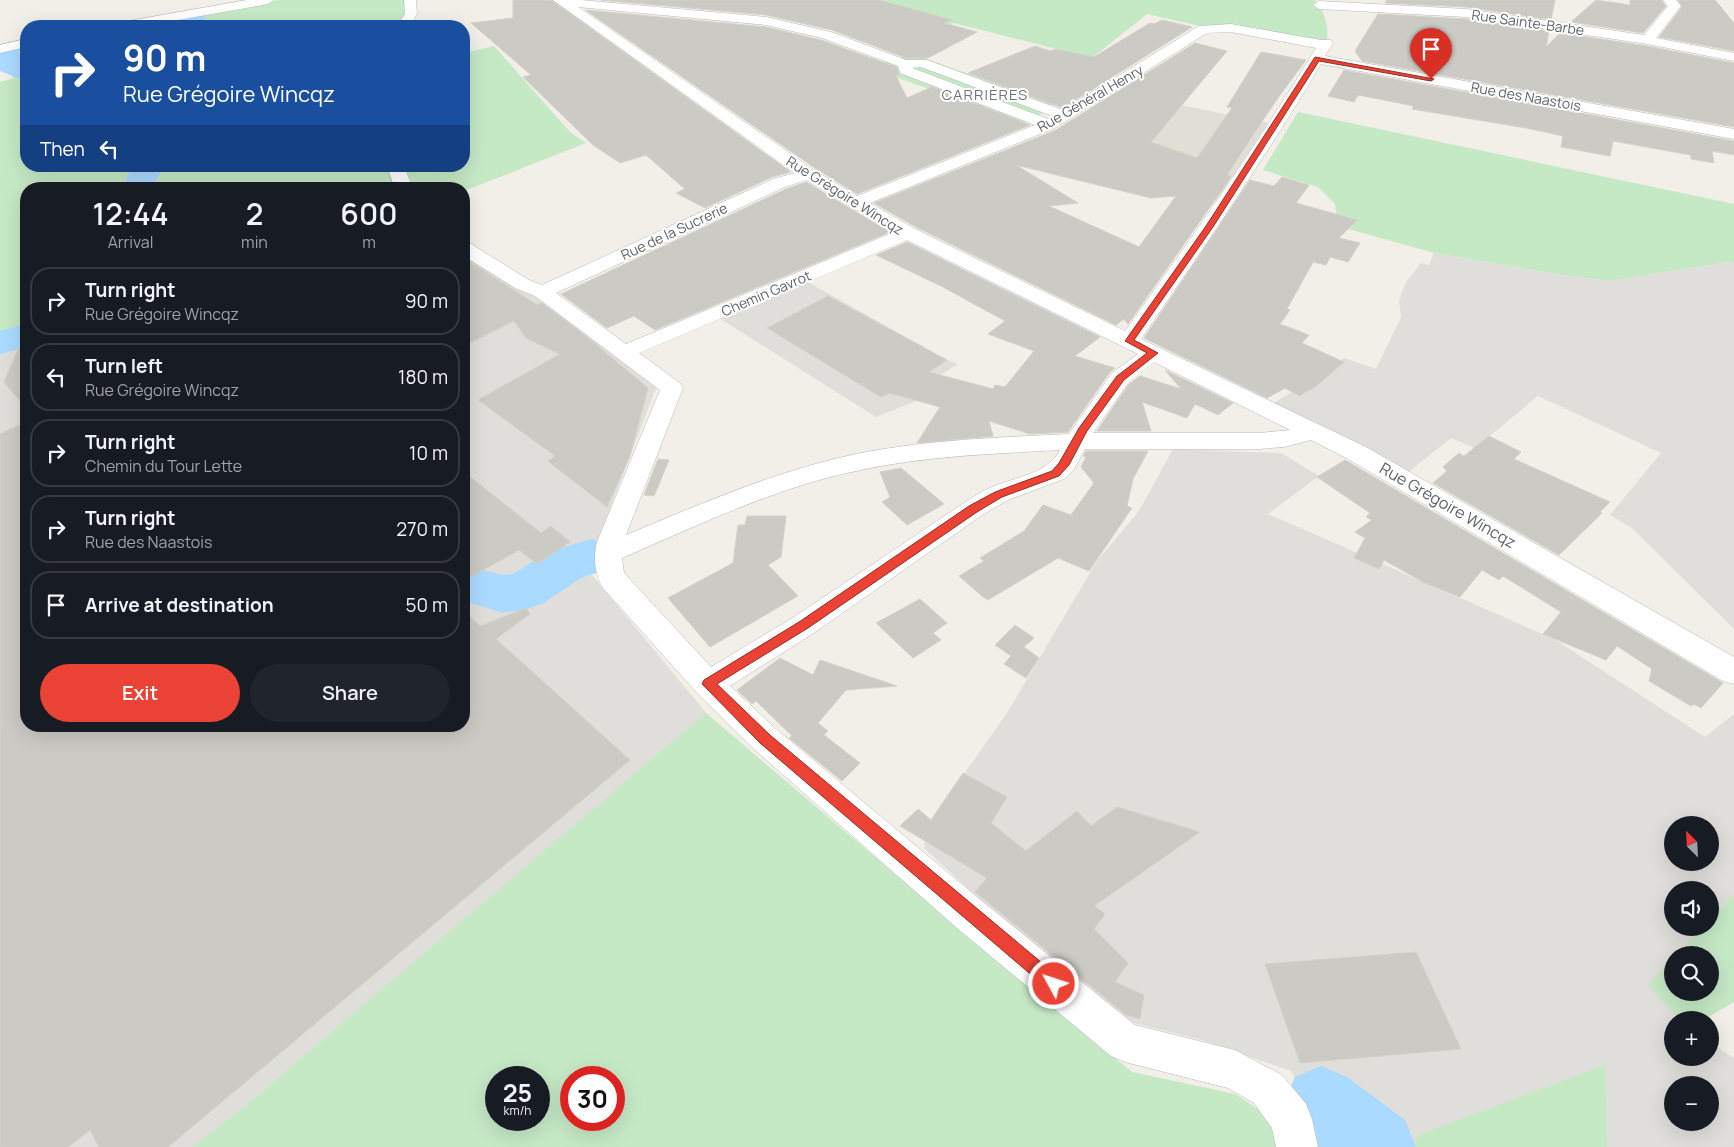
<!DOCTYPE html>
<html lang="en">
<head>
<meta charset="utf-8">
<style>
  body { margin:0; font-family:Manrope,sans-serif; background:#20242c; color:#f1f3f6; height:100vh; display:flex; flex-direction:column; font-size:19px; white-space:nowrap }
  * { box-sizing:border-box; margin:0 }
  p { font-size:16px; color:#9ea1a6 }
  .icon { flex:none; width:28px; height:28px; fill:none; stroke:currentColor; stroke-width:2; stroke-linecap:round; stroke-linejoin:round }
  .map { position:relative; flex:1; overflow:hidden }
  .drawer { position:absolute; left:20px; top:182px; width:450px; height:550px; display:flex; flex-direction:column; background:#171b24; border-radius:20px; box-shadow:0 5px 20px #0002 }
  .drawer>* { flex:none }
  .banner { position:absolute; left:20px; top:20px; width:450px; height:152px; border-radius:20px; box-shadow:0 5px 20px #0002; background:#1a4fa0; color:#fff; overflow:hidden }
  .needle { width:32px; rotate:336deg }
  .tools { position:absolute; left:1664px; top:816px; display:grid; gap:10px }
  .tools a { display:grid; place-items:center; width:55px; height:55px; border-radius:50%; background:#171b24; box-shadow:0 5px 20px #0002; font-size:25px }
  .speed { position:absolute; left:485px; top:1066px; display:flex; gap:10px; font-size:25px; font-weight:700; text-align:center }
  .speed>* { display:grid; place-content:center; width:65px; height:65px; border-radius:50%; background:#171b24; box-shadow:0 5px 20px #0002; line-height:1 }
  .speed small { font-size:12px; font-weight:400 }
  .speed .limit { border:8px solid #d22; background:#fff; color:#111 }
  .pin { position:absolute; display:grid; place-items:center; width:42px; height:42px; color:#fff; margin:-51px -21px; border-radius:50% 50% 50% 0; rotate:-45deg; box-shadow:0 0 5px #0007 }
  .pin .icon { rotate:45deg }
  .me { position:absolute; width:55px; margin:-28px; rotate:310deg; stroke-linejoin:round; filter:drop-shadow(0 0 4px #0008) }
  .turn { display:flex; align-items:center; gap:18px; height:105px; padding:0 20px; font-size:22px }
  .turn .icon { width:65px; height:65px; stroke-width:2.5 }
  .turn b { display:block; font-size:35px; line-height:42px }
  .then { display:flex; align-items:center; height:48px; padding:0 20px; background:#0003; gap:10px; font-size:19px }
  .eta { display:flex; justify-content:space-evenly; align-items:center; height:85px; text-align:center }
  .eta b { font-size:30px; font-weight:600; line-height:35px }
  .action { display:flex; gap:10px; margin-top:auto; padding:10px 20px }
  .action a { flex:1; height:58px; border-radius:30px; background:#ea4335; color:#fff; font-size:20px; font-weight:600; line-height:58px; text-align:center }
  .action a+a { background:#20242c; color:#f1f3f6 }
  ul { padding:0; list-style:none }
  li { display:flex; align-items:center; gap:15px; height:68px; margin:0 10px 8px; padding:0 10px; border:2px solid #363941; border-radius:20px }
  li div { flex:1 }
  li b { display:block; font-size:19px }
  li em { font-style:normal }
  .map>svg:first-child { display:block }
  .industrial { fill:#e0deda; fill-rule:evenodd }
  .education { fill:#e1ded6 }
  .green { fill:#c5e8c5; fill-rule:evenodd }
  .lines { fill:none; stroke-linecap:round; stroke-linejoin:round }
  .river { fill:#aadaff; fill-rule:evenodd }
  .building { fill:#cccac5; stroke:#d6d1c6; fill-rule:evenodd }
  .minor-casing { stroke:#b5b8bc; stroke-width:1 }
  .minor { fill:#fff; fill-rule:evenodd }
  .route { fill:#ea4335; stroke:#982c22 }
  .labels { text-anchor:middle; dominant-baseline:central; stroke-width:4; stroke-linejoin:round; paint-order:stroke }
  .far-street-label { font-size:14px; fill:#5f6368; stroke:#fff }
  .far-neighbourhood-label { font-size:15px; letter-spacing:1px; fill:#70757a; stroke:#fff }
  .street-label { font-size:16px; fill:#5f6368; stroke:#fff }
</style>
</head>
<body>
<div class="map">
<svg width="1734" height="1147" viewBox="0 0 1734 1147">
  <rect width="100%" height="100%" fill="#f1efe8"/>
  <!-- industrial -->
  <path class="industrial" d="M464,252L566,317L656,388L587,569L707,714L196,1147H0V349L26,344V726H464Z
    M1434,253L1562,275L1610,281L1728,262L1734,263V629L1632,528L1610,515L1661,453L1538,396L1475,448L1451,438L1401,478L1265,409L1344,358L1376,369L1401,317L1399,301L1406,282L1421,263L1429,265Z
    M806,281L947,360L958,364L940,375L924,398L876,417L719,318Z
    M1173,449L1281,453L1319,476L1268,514L1554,639L1705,737L1734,714V1002L1703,1020H1672V1058H1710V1043L1734,1058V1147H1319L1317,1119L1291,1071L1202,1040L1106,1016L924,848L925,839L964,774L1007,713L1097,561L1139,511ZM1672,825H1710V862H1672ZM1672,890H1710V928H1672ZM1672,955H1710V992H1672ZM1672,1085H1710V1122H1672Z"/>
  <!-- education -->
  <path class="education" d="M1171,103L1268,123L1218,201L1110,175L1159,144L1138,136Z"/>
  <!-- green -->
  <path class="green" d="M278,0H408L411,6L399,26H130Z
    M834,0H1315C1325,12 1331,30 1325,45L1209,28L1147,14L1092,58L953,23L937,30Z
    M26,45V166H464V53L494,46L570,132L586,143L464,191V189H404L400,180L380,189H26V344L0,349V82L14,78L0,66V51Z
    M910,53L1052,104V108L1024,123L870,68Z
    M1298,112L1734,204V263L1728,262L1610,281L1562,275L1434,253L1338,226L1335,204L1318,187L1263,170Z
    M706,713L950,921L1132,1072L1235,1094L1276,1121L1281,1147H192L234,1115ZM496,1078H539V1120H496ZM571,1078H614V1120H571Z
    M1734,895V1002L1703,1020H1679L1648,985L1672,959V992H1710V955H1676L1703,928H1710V920Z
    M1605,1065L1607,1147H1411L1419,1135Z"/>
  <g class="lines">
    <!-- river -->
    <path class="river" d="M193,11L201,13L205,18L201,23L187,26H147L151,21Z
      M26,44V59L20,61L26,64V81L0,71V51Z
      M133,166H163L152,189H121Z
      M26,324V347L0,354V331Z
      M591,539L608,545L615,557L608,569L581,578L542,604L524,610L503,613L464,601V565L503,575L513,574L547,552Z
      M1321,1066L1347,1077L1405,1120L1416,1147H1318L1295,1129L1284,1103L1295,1077Z"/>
  </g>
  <!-- building -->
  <path class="building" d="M513,0H551L791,172L772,177L705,208L676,193L685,189L646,155L620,163L593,145L523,77L531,75L471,23L513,18Z
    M601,0H879L952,20L944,23L977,32L928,58H906L832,30L766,15Z
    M1387,0H1555L1551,20L1466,7L1385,3Z
    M1596,0L1630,5V0H1661L1666,6L1643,33L1571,22Z
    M1678,0H1715L1734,23V51L1659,37L1682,7Z
    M585,10L766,27L821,40L896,67L899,74L896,76L907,98L932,87L1030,125L857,194L815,168Z
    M1378,14L1466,19L1549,31L1546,47L1560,33L1647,46L1734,63V127L1362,61L1355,51Z
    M1162,20L1192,27L1063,108L968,73L1035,46L1050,51L1055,49L1094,57L1150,23L1154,24Z
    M1195,43L1227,51L1151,142L1197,158L1232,108L1227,107L1261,52L1306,60L1280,95L1251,138L1227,175L1231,176L1222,190L1128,324L1124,319L1116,325L916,227L874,203L1056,130ZM1016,165L1151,198L1176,196L1139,247L1049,206L1078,203Z
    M1344,70L1734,141V155L1712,151L1714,163L1691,159V155L1613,141L1610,156L1561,147L1563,136L1526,128L1412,109L1414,106L1358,95L1354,102L1328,96Z
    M1282,177L1309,185L1296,203L1357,220L1339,238L1360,243L1348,262L1330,257L1326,265L1313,262L1287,309L1290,310L1280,324L1309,335L1302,343L1344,362L1315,387L1299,396L1285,388L1267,398L1144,338L1250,180L1274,186Z
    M806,182L890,232L655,330L634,316L607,328L561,294L786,189Z
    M907,242L1100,337L1075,356L1115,368L1110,372L1068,432L1030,434L989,421L993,436L917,443L940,407L889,393L881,397L767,328L828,296L947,360L929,372L993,389L995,385L1005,387L1034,351L988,334L1005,321L941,286L876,255Z
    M464,258L537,305L542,303L587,337L648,388L630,456L607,507L548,461L555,456L478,400L560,354L526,338L514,321L464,346Z
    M26,331V408L4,382Z
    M1165,370L1233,403L1218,415L1195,404L1187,418L1142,402L1151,431H1097L1129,384L1140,376L1181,389Z
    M26,422V726H464V611L480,626L526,608L530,614L496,639L630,760L168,1147H99L90,1130L68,1147H0V434Z
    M1489,436L1521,452L1514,459L1610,502L1600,512L1602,513L1559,555L1433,483L1447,471L1443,467L1459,453L1464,456Z
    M1086,451H1148L1133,479L1127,506L1132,508L1089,571L1058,558L988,600L983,597L959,576L984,561L980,558L1024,531L1043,505L1071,515L1094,483L1081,467L1086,457L1083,456Z
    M658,459L669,460L654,496L644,495Z
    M1345,460L1691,664L1723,683L1701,708L1694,704L1691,706L1649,681L1652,669L1617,646L1606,660L1543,634L1561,612L1503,576L1499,580L1482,570L1460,597L1423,582L1384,560L1379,569L1354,558L1365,538L1355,532L1372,520L1366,517L1370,513L1317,477Z
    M901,468L944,504L907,525L882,502L890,497L880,472Z
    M464,472L541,533L551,526L570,542L537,564L519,550L464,581Z
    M747,516H786L781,557L768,565L798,596L710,647L668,598L733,563L738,525H745Z
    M920,599L947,623L933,633L941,640L913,658L876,623Z
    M1015,625L1034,638L1024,647L1039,658L1026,678L1004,664L1011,656L995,645Z
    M780,658L813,675L820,660L897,686L846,690L818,723L828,731L824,735L860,763L842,781L789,738L792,736L756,701L752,704L737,690Z
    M963,773L1007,797L991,823L1026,851L1077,811L1091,826L1117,807L1200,832L1094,906L1105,914L1094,929L1128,963L1115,982L1144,995L1140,1019L1126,1015L975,892L987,878L900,826L918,809L931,820Z
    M1416,952L1461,1049L1300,1063L1265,964Z"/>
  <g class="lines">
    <defs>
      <path id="minor" d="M247,0H274L268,4L144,26H116L123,22Z
        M404,0H416L417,14L410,26H397L405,14Z
        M553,0H581L766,17L831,32L906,60H927L1063,110L1199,26L1231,24L1321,40H1331L1333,43L1325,56L1734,129V139L1321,64C1265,158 1203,249 1141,339L1366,447L1734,657V684L1723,681L1348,459L1311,440L1284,447L1259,449H1085L1073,471L1064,479L1008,500L982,515L814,633L730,686L776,729L983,902L1135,1025L1235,1050L1282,1075L1306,1104L1312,1119L1318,1147H1276L1272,1128L1254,1103L1228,1088L1125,1062L1111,1056L957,928L754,749L697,693L603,588C595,574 593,558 597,542L660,390L535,296L515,288L464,256V242L471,244L529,280L542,285L773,179L795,173ZM578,7L766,25L822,38L898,66L900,73L1035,125L857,196L814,170ZM1231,32L1316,48C1257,145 1192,238 1125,331L915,229L870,203L1055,128L1207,33ZM921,67L1052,116L1048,119L912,68ZM806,180L894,232L626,344L556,293L785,187ZM907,240L1138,354L1112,373L1069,434C1007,437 945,439 884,449C794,463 710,500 626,535L683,388L680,383L639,353ZM1154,362L1290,430L1259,433H1093L1128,383ZM1060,450C1047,474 1016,477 992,487C982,491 973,497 964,503L794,617L711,667L624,573L622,558C699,525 774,488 856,471C923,456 992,454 1060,450Z
        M1663,0H1676L1681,6L1656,38L1734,53V61L1647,44L1466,17L1319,9L1313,5L1319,1L1466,9L1644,35L1668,6Z
        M26,39V47L0,53V45Z
        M387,166H404L413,189H395Z"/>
    </defs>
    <!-- minor casing -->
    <use href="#minor" class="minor-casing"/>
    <!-- minor -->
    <use href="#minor" class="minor"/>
  </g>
  <!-- route -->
  <path class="route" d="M1315,57L1434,79L1431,81L1319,61L1213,227L1134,340L1158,353L1124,380L1087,431L1069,465L1059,476L1002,497L977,512L808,628L717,684L770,735L1060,978L1062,984L1060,990L1054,992L1049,990L760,743L702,684L704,680L799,622L969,506L995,492L1052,471L1059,463L1079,428L1117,376L1147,353L1125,341L1206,226Z"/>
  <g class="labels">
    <!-- far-street labels -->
    <g class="far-street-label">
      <text transform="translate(1528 22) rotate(8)">Rue Sainte-Barbe</text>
      <text transform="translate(1526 96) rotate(10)">Rue des Naastois</text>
      <text transform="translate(1090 98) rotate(-30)">Rue Général Henry</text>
      <text transform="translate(845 195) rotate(32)">Rue Grégoire Wincqz</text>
      <text transform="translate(674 231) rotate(-25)">Rue de la Sucrerie</text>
      <text transform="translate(766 293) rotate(-23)">Chemin Gavrot</text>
    </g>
    <!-- far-neighbourhood labels -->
    <g class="far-neighbourhood-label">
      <text x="985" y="94">CARRIÈRES</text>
    </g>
    <!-- street labels -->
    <g class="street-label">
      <text transform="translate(1448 505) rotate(30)">Rue Grégoire Wincqz</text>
    </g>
  </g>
</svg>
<div class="tools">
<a><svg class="needle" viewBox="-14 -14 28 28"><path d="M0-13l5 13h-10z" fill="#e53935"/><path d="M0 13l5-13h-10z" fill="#9ea1a6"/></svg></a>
<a><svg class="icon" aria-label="sound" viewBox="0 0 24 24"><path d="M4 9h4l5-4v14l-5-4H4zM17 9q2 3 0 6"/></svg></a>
<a><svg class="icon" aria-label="search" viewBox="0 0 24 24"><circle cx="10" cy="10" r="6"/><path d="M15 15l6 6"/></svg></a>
<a>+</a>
<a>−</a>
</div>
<div class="speed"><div>25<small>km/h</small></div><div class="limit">30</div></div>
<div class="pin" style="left:1431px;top:79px;background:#d93025"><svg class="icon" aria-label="arrive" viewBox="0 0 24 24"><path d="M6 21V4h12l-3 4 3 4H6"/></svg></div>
<svg class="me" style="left:1054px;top:984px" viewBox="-20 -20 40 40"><circle r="17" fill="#ea4335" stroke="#fff" stroke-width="3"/><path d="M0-11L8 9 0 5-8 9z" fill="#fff"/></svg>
<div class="banner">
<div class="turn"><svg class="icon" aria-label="right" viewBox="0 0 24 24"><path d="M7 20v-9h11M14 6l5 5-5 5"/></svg><div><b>90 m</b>Rue Grégoire Wincqz</div></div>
<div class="then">Then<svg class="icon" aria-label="left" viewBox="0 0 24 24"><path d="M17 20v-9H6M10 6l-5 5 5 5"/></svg></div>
</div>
<section class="drawer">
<div class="eta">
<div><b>12:44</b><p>Arrival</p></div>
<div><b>2</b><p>min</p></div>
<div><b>600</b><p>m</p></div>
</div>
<ul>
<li><svg class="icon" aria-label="right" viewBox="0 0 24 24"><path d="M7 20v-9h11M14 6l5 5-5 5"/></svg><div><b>Turn right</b><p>Rue Grégoire Wincqz</p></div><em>90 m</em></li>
<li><svg class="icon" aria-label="left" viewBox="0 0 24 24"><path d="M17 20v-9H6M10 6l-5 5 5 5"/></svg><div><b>Turn left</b><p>Rue Grégoire Wincqz</p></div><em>180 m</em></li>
<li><svg class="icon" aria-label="right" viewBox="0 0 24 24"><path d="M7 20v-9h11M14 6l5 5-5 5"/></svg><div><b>Turn right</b><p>Chemin du Tour Lette</p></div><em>10 m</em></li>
<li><svg class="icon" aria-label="right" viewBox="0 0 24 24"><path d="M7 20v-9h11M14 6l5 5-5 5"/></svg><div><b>Turn right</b><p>Rue des Naastois</p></div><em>270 m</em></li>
<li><svg class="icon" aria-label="arrive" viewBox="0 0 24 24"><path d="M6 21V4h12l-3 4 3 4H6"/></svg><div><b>Arrive at destination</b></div><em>50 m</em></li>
</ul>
<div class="action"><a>Exit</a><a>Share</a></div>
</section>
</div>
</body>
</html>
